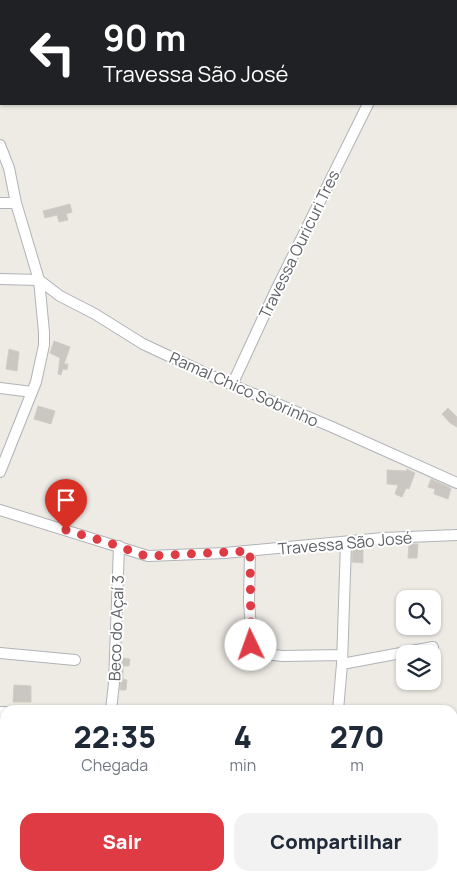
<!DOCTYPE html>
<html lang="pt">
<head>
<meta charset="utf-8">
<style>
  body { margin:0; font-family:Manrope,sans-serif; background:#f2f2f3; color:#1f2937; height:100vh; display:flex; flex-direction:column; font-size:19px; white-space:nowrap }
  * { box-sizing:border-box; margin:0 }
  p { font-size:16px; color:#747a83 }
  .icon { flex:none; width:28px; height:28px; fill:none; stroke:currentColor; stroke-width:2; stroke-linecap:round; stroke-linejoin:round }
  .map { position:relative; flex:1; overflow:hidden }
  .side { position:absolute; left:0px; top:705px; width:458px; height:176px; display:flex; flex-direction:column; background:#fff; border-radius:15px 15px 0 0; box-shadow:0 1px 4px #0004 }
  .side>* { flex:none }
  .top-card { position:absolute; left:0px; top:0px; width:458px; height:105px; box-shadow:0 1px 4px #0004; background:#202124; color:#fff; overflow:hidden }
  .buttons { position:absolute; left:396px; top:590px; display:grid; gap:10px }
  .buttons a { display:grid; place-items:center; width:45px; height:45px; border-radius:10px; background:#fff; box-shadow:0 1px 4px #0004; font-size:25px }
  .pin { position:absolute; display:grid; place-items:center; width:42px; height:42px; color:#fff; margin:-51px -21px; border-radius:50% 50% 50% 0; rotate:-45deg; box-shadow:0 0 5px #0007 }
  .pin .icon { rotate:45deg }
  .me { position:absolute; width:55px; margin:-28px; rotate:357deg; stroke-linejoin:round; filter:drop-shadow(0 0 4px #0008) }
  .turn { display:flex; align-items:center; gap:18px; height:105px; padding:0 20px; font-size:22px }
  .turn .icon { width:65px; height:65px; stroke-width:2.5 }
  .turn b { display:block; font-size:35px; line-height:42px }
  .eta { display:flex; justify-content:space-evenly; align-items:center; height:85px; text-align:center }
  .eta b { font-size:30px; font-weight:800; line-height:35px }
  .button { display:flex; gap:10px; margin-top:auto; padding:10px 20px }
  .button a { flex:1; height:58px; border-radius:15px; background:#de3b44; color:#fff; font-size:20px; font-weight:800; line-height:58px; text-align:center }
  .button a+a { background:#f2f2f3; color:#1f2937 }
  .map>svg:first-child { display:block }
  .building { fill:#cac6c2; stroke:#d3ccc4 }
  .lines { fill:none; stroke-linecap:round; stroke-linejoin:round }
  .minor-casing { stroke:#b0b3b7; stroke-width:12 }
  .path { stroke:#9ec7a4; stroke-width:1; stroke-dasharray:5 2.5; stroke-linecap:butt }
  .minor { stroke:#fff; stroke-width:10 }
  .route { stroke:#de3b44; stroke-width:9; stroke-dasharray:0 16.2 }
  .labels { text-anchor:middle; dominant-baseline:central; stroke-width:4; stroke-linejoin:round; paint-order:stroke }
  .street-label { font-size:16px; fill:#5d6165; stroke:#fff }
</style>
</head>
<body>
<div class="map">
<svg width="457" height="881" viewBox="0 0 457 881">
  <rect width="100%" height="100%" fill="#eeebe5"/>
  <!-- building -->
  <path class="building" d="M70,204L72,212L66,214L68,220L59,222L57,215L45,218L43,211Z
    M54,341L70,347L64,364H68L67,370L63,369L61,375L58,374L60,358L50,353Z
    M9,349L19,352L17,371L6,369Z
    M38,406L55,411L51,424L34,419Z
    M448,408L457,417V427L450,423L442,414Z
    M407,469L415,473L409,489L406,488L402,497L395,494L398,485L387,484V470L406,471Z
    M431,479L451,488L448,499L434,494L435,489L428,487Z
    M409,544H418L417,558H408Z
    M353,548H363V563L352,562Z
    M122,658L130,659L129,666H123V679L127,680L126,690H120Z
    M14,685L31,686V702H13Z"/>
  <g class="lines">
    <defs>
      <path id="minor" d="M257,1V0
        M0,145L9,168L16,203L39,280L44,332V345L36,382L0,472
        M0,203H16
        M0,279L39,280L60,296L95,314L143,344L216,378L332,427L457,483
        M232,385L275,292L368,104
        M0,388L32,392
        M0,510L148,556L225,553L383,538L457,535
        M250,551L249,602L253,653L283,656L342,655
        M0,653L75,660
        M342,664L433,647
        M111,710L114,683L119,546
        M338,710L342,664L346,543
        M0,712H5
        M452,787L457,788
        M452,873L457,858
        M346,876L358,881
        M37,881L39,876"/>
    </defs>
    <!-- minor casing -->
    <use href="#minor" class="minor-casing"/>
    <!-- path -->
    <path class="path" d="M0,860L5,850"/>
    <!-- minor -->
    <use href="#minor" class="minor"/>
  </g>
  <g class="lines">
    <!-- route -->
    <path class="route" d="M66,530L119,546L138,554L148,556L250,551L251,645"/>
  </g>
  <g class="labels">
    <!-- street labels -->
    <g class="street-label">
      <text transform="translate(299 244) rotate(-64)">Travessa Ouricuri Tres</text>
      <text transform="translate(244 389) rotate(24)">Ramal Chico Sobrinho</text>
      <text transform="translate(345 543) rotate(-5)">Travessa São José</text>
      <text transform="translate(116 628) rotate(-88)">Beco do Açaí 3</text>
    </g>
  </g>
</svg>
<div class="buttons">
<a><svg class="icon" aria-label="search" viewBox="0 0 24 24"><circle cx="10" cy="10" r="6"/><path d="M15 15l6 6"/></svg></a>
<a><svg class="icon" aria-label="layers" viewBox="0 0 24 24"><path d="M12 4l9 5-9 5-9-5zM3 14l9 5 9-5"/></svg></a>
</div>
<div class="pin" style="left:66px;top:530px;background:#d93025"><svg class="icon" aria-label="arrive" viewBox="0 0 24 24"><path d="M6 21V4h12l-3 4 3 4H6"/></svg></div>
<svg class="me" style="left:251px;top:645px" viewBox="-20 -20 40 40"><circle r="19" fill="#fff"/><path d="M0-13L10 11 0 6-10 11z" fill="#de3b44"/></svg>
<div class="top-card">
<div class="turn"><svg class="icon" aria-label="left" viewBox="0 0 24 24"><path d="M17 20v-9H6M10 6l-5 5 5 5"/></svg><div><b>90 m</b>Travessa São José</div></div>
</div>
<section class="side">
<div class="eta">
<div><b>22:35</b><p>Chegada</p></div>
<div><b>4</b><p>min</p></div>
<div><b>270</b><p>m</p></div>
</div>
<div class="button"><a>Sair</a><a>Compartilhar</a></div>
</section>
</div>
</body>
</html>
